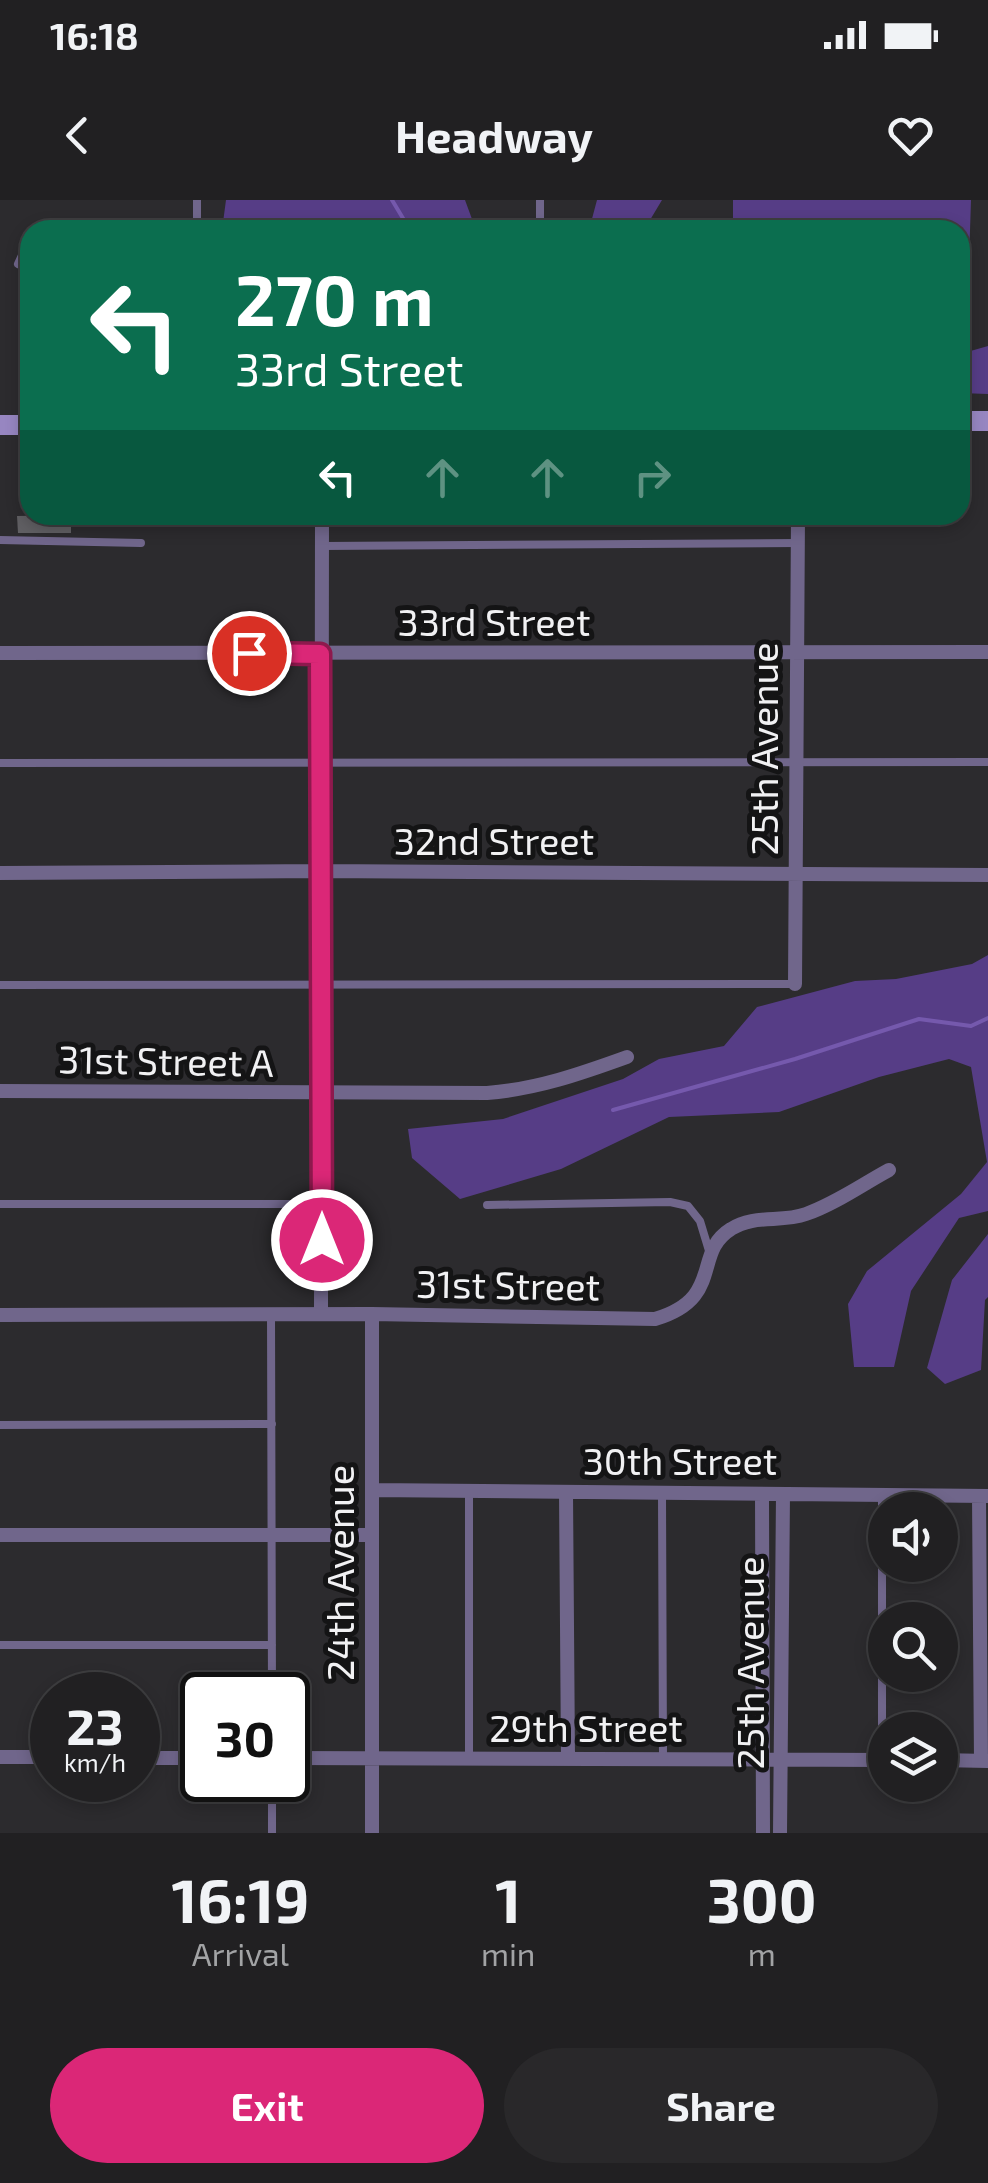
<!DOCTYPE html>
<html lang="en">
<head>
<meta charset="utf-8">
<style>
  body { margin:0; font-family:"Exo 2",sans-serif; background:#29282a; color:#f1f3f6; height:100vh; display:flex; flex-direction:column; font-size:38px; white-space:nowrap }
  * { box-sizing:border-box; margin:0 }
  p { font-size:32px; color:#a2a3a5 }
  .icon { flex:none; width:55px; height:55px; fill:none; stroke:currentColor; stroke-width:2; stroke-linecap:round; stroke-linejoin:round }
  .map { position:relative; height:1633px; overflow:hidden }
  .details { display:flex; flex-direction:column; background:#212022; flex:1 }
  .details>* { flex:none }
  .banner { position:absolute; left:20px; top:20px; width:950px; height:305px; border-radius:30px; box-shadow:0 5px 15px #0003,0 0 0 2px #3e3e40; background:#0b6e4f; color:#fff; overflow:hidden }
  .fabs { position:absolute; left:868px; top:1292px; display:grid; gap:20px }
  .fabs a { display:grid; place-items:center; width:90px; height:90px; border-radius:50%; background:#212022; box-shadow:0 5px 15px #0003,0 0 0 2px #3e3e40; font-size:50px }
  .speed { position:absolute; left:30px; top:1472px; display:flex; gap:20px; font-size:50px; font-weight:700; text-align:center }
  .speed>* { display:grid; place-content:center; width:130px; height:130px; border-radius:50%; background:#212022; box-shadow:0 5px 15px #0003,0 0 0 2px #3e3e40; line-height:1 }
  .speed small { font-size:25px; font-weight:400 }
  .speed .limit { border:5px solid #111; border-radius:15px; background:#fff; color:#111 }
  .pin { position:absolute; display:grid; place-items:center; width:85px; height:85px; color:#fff; margin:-42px; border:5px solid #fff; border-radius:50%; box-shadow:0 2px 10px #0007 }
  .me { position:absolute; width:110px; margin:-55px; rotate:0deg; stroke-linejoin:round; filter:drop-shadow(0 0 8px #0008) }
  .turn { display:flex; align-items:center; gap:35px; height:210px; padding:0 50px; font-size:45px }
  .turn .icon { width:130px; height:130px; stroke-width:2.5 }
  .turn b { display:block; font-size:70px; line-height:85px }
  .lanes { display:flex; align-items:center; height:95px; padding:0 50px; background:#0003; justify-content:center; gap:50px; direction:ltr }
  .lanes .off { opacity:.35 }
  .eta { display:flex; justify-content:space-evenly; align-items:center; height:170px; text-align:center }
  .eta b { font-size:60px; font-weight:700; line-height:70px }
  .action { display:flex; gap:20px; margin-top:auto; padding:20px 50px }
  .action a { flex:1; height:115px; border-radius:60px; background:#db2777; color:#fff; font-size:40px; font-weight:700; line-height:115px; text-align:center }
  .action a+a { background:#29282a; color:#f1f3f6 }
  .status { display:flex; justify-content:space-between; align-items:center; height:70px; padding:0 50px; background:#212022; direction:ltr }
  .status svg { height:28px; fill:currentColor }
  header { display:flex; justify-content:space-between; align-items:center; height:130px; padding:0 50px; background:#212022; font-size:45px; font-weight:700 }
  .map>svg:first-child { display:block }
  .green { fill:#563d86 }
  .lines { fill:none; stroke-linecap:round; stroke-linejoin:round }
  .stream { stroke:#7559ad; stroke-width:4 }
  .building { fill:#605f63 }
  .lane { stroke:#70668b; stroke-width:8 }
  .street { stroke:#70668b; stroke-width:14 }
  .secondary { stroke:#9786c1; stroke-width:20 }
  .route-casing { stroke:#8e194d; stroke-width:25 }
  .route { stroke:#db2777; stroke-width:18 }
  .labels { text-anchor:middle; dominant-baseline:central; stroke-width:10; stroke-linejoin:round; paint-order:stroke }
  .street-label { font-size:38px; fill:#f1f1f3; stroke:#141415 }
</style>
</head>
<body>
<div class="status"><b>16:18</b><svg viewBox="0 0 49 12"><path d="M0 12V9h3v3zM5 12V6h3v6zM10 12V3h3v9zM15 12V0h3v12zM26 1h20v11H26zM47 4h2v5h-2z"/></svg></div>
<header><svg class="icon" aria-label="back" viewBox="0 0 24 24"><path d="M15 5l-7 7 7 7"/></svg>Headway<svg class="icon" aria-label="heart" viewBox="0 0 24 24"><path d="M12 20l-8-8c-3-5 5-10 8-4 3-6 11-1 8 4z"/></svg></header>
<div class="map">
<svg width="988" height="1633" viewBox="0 0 988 1633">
  <rect width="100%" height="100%" fill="#2c2b2e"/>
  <!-- green -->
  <path class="green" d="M226,0H465L476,30H222Z
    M597,0H662L644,30H589Z
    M733,0H971L967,123H960V30H733Z
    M988,146V194L960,193V154Z
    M988,755V1011L959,1018L911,1091L894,1167H854L848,1104L867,1071L961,994L987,962L971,867L949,859L879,877L779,912L669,917L561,969L460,999L412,958L408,929L503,919L623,879L659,859L724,846L757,807L855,781L896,779L972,764Z
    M988,1034V1097L985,1100L981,1170L945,1184L927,1168L952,1080Z"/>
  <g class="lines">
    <!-- stream -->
    <path class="stream" d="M392,0L410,30
      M613,910L795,859L919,819L971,826L988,818"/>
  </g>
  <!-- building -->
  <path class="building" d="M71,315V333H18L17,316Z"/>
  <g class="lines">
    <!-- lane -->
    <path class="lane" d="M197,0V30
      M540,0V30
      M18,64L23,53L30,48
      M0,340L141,343
      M322,346L798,343
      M0,563L988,562
      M0,785L795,784
      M0,1004H322
      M487,1005L670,1002L688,1006L700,1021L710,1054
      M271,1114L272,1495
      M0,1225L272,1224
      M469,1291V1559
      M662,1294L663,1559
      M882,1294V1560
      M0,1445H272
      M272,1633V1580"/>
    <!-- street -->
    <path class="street" d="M0,453L988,452
      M0,673L319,671L988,675
      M795,784L798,315
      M0,891L487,893C537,889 580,874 627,857
      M321,1114L322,315
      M0,1115L372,1114L655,1119C725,1098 692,1053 731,1029C754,1014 781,1023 806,1014C835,1004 863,984 889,970
      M372,1290L988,1296
      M566,1292L568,1559
      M762,1294L763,1633
      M979,1296L981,1561
      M0,1335H371
      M0,1557H52
      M138,1558H202
      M288,1558L885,1560
      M940,1560L988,1561
      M372,1633V1114
      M780,1633L783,1294"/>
    <!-- secondary -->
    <path class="secondary" d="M960,221H988
      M0,225H30"/>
  </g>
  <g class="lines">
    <defs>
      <path id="route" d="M249,453L320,454L322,1040"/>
    </defs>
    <!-- route casing -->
    <use href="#route" class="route-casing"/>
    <!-- route -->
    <use href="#route" class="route"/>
  </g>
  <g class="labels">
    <!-- street labels -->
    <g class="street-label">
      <text x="494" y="421">33rd Street</text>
      <text transform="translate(763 549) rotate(-90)">25th Avenue</text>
      <text x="494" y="640">32nd Street</text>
      <text transform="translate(166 860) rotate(1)">31st Street A</text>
      <text transform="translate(508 1084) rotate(1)">31st Street</text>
      <text x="680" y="1260">30th Street</text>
      <text transform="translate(339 1373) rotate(-90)">24th Avenue</text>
      <text transform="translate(749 1463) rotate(-90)">25th Avenue</text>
      <text x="586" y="1527">29th Street</text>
    </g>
  </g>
</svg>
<div class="fabs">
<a><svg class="icon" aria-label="sound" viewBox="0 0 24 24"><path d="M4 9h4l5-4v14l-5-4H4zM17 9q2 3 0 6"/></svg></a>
<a><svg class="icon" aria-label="search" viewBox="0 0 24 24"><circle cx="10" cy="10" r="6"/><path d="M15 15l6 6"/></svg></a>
<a><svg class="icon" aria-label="layers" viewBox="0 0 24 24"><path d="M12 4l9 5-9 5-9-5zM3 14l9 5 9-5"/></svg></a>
</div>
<div class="speed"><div>23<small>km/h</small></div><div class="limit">30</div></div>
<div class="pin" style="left:249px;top:453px;background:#d93025"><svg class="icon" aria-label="arrive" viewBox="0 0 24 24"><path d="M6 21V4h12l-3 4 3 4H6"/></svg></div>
<svg class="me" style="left:322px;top:1040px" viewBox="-20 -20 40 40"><circle r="17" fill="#db2777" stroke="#fff" stroke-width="3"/><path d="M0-11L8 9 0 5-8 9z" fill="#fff"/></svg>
<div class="banner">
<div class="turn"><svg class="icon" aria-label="left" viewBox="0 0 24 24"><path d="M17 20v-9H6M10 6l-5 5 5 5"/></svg><div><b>270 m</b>33rd Street</div></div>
<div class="lanes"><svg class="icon" aria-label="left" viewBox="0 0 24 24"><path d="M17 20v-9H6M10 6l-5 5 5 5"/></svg><svg class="icon off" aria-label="ahead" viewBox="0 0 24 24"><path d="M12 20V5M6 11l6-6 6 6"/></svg><svg class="icon off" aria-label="ahead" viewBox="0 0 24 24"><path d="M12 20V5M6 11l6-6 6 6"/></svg><svg class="icon off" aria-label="right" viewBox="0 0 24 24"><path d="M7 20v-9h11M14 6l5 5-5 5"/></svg></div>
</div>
</div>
<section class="details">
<div class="eta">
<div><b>16:19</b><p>Arrival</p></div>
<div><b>1</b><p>min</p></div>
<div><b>300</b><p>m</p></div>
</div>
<div class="action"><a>Exit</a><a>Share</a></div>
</section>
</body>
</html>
